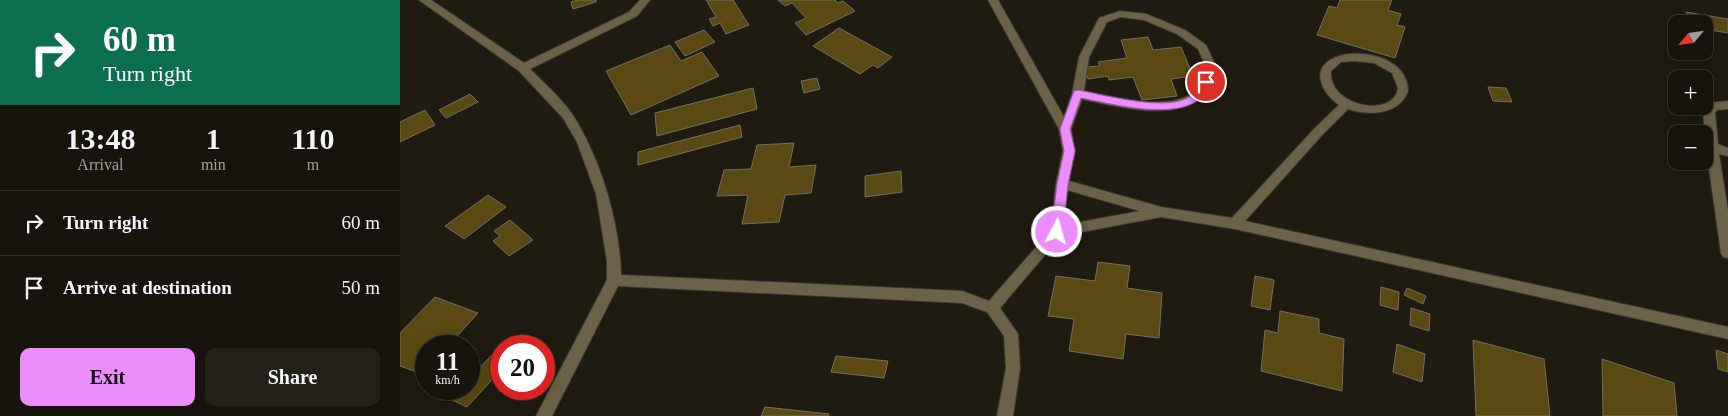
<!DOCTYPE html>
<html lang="en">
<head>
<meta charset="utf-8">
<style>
  body { margin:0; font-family:Georgia,serif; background:#24211b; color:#f1f3f6; height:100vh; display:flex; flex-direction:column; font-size:19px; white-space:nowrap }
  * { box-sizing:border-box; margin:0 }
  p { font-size:16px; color:#9e9e9d }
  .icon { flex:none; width:28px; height:28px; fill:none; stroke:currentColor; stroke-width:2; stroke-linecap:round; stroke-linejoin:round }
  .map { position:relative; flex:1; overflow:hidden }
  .drawer { display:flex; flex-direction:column; background:#17140d; width:400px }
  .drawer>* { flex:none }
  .top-card { background:#0b6e4f; color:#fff; overflow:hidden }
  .needle { width:32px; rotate:241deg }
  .fabs { position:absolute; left:1268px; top:15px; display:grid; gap:10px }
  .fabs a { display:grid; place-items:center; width:45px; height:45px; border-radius:10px; background:#17140d; box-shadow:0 5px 20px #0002,0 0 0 1px #36332e; font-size:25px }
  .speed { position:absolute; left:15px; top:335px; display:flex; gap:10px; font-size:25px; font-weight:700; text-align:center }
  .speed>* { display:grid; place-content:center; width:65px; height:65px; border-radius:50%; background:#17140d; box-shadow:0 5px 20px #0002,0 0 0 1px #36332e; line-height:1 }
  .speed small { font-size:12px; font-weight:400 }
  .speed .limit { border:8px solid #d22; background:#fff; color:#111 }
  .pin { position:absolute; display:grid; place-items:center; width:42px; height:42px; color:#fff; margin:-21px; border:2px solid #fff; border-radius:50%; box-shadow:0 1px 5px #0007 }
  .me { position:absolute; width:55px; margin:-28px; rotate:6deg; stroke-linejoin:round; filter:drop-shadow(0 0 4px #0008) }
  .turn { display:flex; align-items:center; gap:18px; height:105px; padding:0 20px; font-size:22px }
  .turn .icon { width:65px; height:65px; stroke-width:2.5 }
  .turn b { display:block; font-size:35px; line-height:42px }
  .eta { display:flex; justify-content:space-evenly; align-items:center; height:85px; text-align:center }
  .eta b { font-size:30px; font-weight:600; line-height:35px }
  .cta { display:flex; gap:10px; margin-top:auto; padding:10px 20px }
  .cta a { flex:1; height:58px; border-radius:10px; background:#eb8dfc; color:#111; font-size:20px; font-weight:600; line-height:58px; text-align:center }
  .cta a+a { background:#24211b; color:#f1f3f6 }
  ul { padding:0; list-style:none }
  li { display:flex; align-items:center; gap:15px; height:65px; padding:0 20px; border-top:1px solid #36332e }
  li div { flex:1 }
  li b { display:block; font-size:19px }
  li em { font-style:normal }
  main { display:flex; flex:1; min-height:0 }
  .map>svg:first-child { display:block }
  .building { fill:#5a4913; stroke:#726e61 }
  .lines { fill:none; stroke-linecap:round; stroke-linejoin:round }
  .minor-casing { stroke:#3d392f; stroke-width:2 }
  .minor { fill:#6b6247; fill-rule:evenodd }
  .route { fill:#eb8dfc; stroke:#995ca4 }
</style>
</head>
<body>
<main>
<section class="drawer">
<div class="top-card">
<div class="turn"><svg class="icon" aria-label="right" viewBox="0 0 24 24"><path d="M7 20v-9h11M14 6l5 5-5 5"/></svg><div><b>60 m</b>Turn right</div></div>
</div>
<div class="eta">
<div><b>13:48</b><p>Arrival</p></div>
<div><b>1</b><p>min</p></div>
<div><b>110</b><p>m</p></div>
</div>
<ul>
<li><svg class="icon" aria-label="right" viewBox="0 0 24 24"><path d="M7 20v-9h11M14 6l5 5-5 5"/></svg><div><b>Turn right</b></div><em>60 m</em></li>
<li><svg class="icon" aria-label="arrive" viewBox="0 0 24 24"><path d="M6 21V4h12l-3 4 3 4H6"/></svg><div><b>Arrive at destination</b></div><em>50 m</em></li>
</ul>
<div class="cta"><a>Exit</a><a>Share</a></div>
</section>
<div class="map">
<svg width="1328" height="416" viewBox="0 0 1328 416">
  <rect width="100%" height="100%" fill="#1f1b11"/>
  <!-- building -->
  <path class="building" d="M178,0H196V2L173,9L171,2Z
    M306,0H333L349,25L326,34L320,23L313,26L309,19L316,17Z
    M378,0H435L438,3L443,1L455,11L406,35L395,23L406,18L392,3L385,6Z
    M940,0H992L988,10L1001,14L997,25L1005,27L995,58L917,35L929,6L937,8Z
    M1286,12L1328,19V33L1304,29V24H1290Z
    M439,28L492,57L478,68L473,65L460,74L413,46Z
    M304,30L315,42L285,56L275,42Z
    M748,37L753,50L781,47L793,76L771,79L777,96L742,100L733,77L709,80L708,76L688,79L685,67L700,66L698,62L727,58L721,40Z
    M270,45L281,61L302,52L319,76L231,115L206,71Z
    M417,78L420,89L404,93L401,81Z
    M1088,87L1106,88L1112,102L1093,101Z
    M353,88L357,109L257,136L255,113Z
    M70,94L78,102L46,118L39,110Z
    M25,110L35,125L0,142V122Z
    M340,125L342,137L238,165V152Z
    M394,143L389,167L416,165L411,193L385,195L379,222L342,224L348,195L317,196L324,170L351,169L357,145Z
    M501,171L502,192L465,197V176Z
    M88,195L106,207L64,239L45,226Z
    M110,220L133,240L109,256L93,241L100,236L94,231Z
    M698,262L730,266L727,288L762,293L759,338L726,334L723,359L669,351L674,319L648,316L656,276L695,281Z
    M855,276L874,280L870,310L851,306Z
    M981,287L999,292L998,310L980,305Z
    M1007,288L1026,296L1023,304L1004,295Z
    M35,297L78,313L48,346H26V369L22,374L0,366V333Z
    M1011,308L1030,314L1029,331L1010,325Z
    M880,311L919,319V333L944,339L942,391L861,371L865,330L878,333Z
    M1073,340L1144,359L1150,416H1076Z
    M104,342L114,346H101V370L67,407L50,399L60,389H69V379Z
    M997,344L1025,354L1022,382L993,372Z
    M1316,350L1328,354V372L1318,369Z
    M436,356L488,361L484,378L431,372Z
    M1202,359L1274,383L1277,416H1203Z
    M365,407L429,414V416H361Z"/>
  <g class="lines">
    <defs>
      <path id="minor" d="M19,0H31L124,63L229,12L240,0H250L237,16L130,69C144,83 161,98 172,114C200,157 220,223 221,275L562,291L589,301L651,230L656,184L663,151L659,129L588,0H598L664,117L672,94L679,57L699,18L720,11L746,14L785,30L806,45L818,71C814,80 810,91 802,97C772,122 716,106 682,99L671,129L675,151L669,181L761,207L832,218L915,128L939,105C931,99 923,91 921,81C911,43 1008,43 1008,91C999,115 970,116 948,109L923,134L845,221L1328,327V339L835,229L761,217L661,236L600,308L618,334L620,368L613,416H597L606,368L604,336L587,312L562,303L218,286L152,416H136L207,280V261L196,194L177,142L163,118L119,71ZM721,17L744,20L777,34L798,49L808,71C804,78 801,86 795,91C770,113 714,97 684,91L689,57L707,22ZM955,61L974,63L992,73L998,88C994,119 928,107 931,71L941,62ZM667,190L740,211L664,225Z
        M1328,101V109L1317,110L1315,113L1318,144L1328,148V156L1319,154L1328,211V258L1323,257L1321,253L1306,147L1303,112L1310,103Z"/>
    </defs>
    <!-- minor casing -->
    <use href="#minor" class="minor-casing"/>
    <!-- minor -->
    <use href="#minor" class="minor"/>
  </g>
  <!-- route -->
  <path class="route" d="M806,79L811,82C809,86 807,92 803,96C779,122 712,104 681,98L670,129L675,151L668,184L663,232L661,235H653L651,232L657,184L664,151L660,129L674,91L678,90C704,95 760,110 785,99C794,95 798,88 803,80Z"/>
</svg>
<div class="fabs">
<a><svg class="needle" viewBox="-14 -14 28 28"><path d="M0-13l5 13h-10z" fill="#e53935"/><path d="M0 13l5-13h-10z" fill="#9e9e9d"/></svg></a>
<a>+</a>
<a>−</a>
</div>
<div class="speed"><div>11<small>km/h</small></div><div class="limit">20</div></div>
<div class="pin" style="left:806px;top:82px;background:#d93025"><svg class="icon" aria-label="arrive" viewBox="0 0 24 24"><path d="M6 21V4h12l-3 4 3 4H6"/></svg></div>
<svg class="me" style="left:657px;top:232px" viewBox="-20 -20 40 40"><circle r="17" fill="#eb8dfc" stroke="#fff" stroke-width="3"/><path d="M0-11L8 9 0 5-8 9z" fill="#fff"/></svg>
</div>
</main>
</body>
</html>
